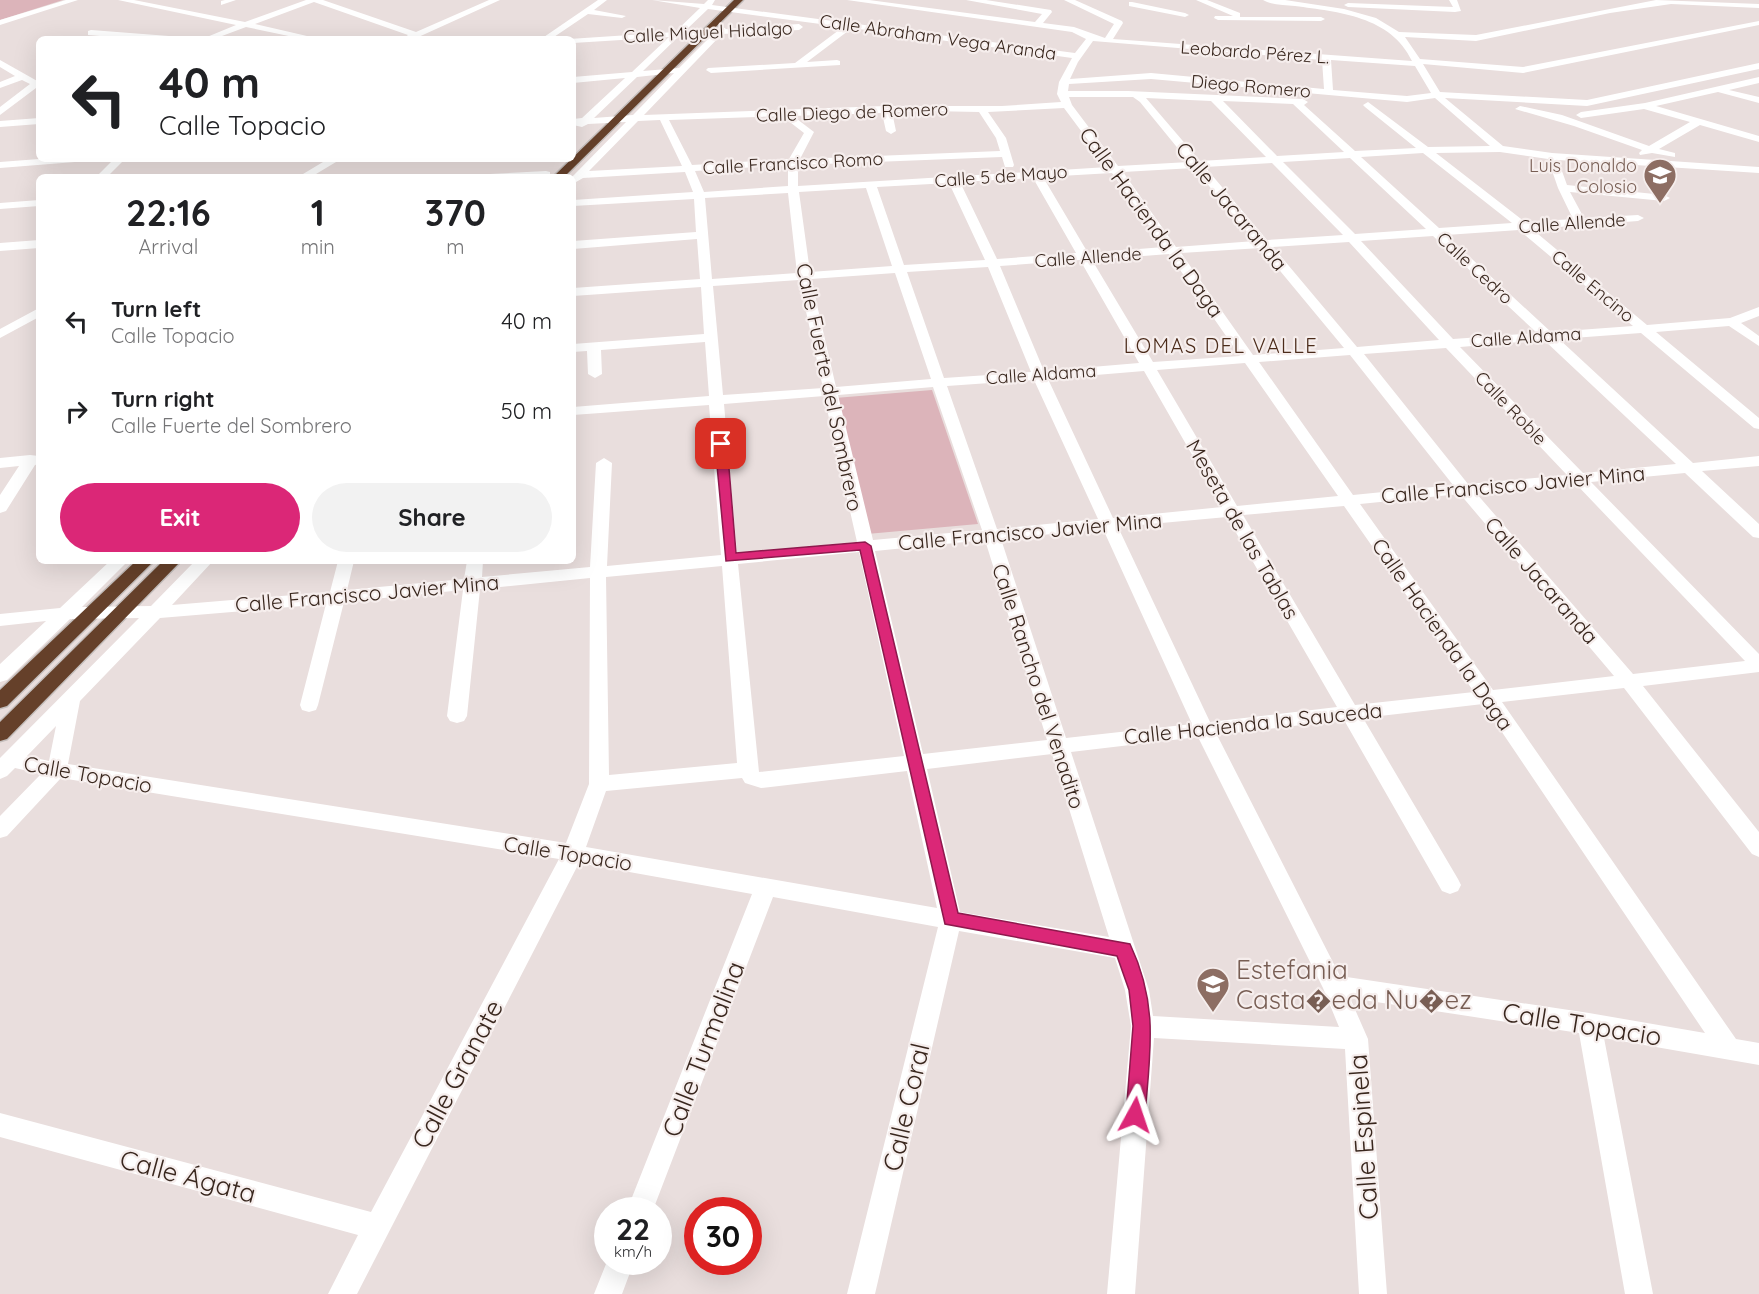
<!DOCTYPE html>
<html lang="en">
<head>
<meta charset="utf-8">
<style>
  body { margin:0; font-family:Quicksand,sans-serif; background:#f2f2f2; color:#202124; height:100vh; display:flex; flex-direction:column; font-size:22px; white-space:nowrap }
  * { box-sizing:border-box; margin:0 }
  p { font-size:20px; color:#757577 }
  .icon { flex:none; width:33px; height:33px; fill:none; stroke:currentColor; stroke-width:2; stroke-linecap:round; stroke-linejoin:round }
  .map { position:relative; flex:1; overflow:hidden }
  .panel { position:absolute; left:36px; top:174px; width:540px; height:390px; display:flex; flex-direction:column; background:#fff; border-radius:9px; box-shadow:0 6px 24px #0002 }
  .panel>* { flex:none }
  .top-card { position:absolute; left:36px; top:36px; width:540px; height:126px; border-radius:9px; box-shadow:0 6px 24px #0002; background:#fff; color:#202124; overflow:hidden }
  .speed { position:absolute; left:594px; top:1197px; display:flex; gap:12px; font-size:30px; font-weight:700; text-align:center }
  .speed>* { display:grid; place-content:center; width:78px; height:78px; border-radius:50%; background:#fff; box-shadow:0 6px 24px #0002; line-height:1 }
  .speed small { font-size:15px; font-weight:400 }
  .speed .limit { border:9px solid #d22; background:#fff; color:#111 }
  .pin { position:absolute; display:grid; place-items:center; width:51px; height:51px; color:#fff; margin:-26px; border-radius:12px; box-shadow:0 3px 9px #0006 }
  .me { position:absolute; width:66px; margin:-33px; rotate:5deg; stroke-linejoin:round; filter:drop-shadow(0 0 4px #0008) }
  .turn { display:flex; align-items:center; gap:21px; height:126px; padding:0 24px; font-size:27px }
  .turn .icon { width:78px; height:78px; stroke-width:2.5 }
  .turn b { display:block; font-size:42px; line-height:51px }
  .eta { display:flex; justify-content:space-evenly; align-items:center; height:102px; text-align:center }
  .eta b { font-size:36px; font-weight:800; line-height:42px }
  .cta { display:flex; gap:12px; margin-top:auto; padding:12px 24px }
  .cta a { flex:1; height:69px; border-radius:36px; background:#db2777; color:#fff; font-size:24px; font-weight:800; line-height:69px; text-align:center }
  .cta a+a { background:#f2f2f2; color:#202124 }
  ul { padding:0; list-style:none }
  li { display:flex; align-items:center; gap:18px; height:90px; padding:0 24px }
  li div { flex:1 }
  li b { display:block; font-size:22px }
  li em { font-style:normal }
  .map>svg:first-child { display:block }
  .green { fill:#dcb4ba }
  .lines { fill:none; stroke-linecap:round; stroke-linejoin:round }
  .highway-casing { stroke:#c4bebc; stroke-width:3 }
  .minor { fill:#fff; fill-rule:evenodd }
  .highway { fill:#65402a; fill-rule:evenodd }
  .route { fill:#db2777; stroke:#8e194d; stroke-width:1.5 }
  .labels { text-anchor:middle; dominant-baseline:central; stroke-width:4.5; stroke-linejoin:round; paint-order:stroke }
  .far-street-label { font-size:18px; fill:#39271e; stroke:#f6eeed }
  .far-education-label { font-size:18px; fill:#785e54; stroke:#f6eeed; text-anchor:end }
  .far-quarter-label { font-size:20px; letter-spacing:1.5px; fill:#4b2b1a; stroke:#f6eeed }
  .street-label { font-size:21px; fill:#39271e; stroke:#f6eeed }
  .near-education-label { font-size:26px; fill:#785e54; stroke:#f6eeed; text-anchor:start }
  .near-street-label { font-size:26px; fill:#39271e; stroke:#f6eeed }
</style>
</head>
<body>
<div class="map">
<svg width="1759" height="1294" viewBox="0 0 1759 1294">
  <rect width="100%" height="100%" fill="#e9dedd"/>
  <!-- green -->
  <path class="green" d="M0,0H63L0,20Z
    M932,390L978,524L867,534L835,398Z"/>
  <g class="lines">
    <defs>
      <path id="highway" d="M734,0H743L564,177H553Z
        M136,561H154L7,706L0,708V690Z
        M163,561H181L7,739L0,741V722Z"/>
    </defs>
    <!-- highway casing -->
    <use href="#highway" class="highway-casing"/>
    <!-- minor -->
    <path class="minor" d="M66,0H78L0,25V20Z
      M118,0H134L245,22L306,0H323L416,32L489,0H500L414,39H403L408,35L314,2L255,24L320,39H303L246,27L214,39H202L236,25Z
      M225,0H236L221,5V1Z
      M598,0H607L594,10L626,16L622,18L588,14L551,39H541Z
      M652,0L704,4L708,0H715L712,5L848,23L855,20L859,22L857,24L1075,53L1086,39L1072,32L847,0H869L1035,22L1042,14L966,0H986L1051,10L1052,12L1043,23L1074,27L1105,38L1114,24L1064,0H1075L1122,21L1123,23L1113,39L1412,61C1391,16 1338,12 1295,6C1285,5 1271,5 1263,0H1285L1344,9L1376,18L1399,32L1476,35L1656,0L1759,4V8L1671,4L1610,13L1476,41L1405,37L1420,59L1523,67L1759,21V25L1523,73L1423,64L1440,92L1587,100L1759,63V69L1587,106L1445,98L1503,146L1552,153L1759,167V173L1558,160L1567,185L1664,195L1670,198L1664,201L1570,192L1584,218L1638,215L1644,218L1638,221L1532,229L1647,325L1730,318L1759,307V316L1741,323L1759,336V346L1729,326L1656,332L1759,418V429L1754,428L1641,333L1559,339L1693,463L1759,456V466L1702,471L1759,524V538L1753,537L1685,473L1591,482L1759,654V672L1643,686L1759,832V857L1752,854L1624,688L1502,702L1736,1039L1759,1043V1065L1604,1038L1653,1294H1625L1579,1033L1350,998L1368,1039L1387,1294H1359L1345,1049L1154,1038L1135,1294H1107L1131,1026L1125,990L1115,958L959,931L875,1294H847L938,927L773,897L653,1210H627L752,894L579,863L357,1294H328L358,1235L0,1137V1113L371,1212L559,859L61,778L7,836L0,838V816L41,774L15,768L7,776L0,779V758L139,618L70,619L7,680L0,682V664L46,621L0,626V614L60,608L110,561H128L82,607L151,606L195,561H213L172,605L330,592L338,561H354L347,590L464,579L467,561H483L482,577L590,567L596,463L604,458L612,463L607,566L721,555L709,405L573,415V407L709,396L705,342L601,350L602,374L595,378L588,374L587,351L573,352V344L704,334L701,287L573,296V288L700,279L697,239L573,249V241L696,232L694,199L573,206V200L693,192L685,172L583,178L576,182L573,181L572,177L626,122L588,124L582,127L573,125V119L582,118L625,78L573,83V77L632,72L669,37L573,43V39H569L675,32L700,8ZM708,9L843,27L795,63L708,68L706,70L711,73L840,65V61L837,60L807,62L852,28L1072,58L1059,82L1057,94L1061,102L1002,106H886L644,115L722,34L799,30L803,27L799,24L726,29L722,26L717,29L685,31ZM712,35L679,68L643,71L679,36ZM1093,41L1322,60L1324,89L1151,73L1070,79L1078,62ZM1331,60L1415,66L1431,93L1407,96L1333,90ZM674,73L633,115L594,118L637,77ZM1151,79L1407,102L1435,98L1490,146L1428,147L1368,102L1363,105L1365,107L1416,148L1355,151L1304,105L1308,102L1303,99L1128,91H1068L1069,84ZM1069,97H1133L1140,102L1189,162L1118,166L1072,105ZM1146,98L1211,101L1266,157L1200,161ZM1223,101L1293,104L1344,152L1277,156ZM1064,108L1108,167L798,186V165L1002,157L1005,167H1013L1014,165L1006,138L988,112ZM929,111L979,112L996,138L1000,151L800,159L814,132L793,116L882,113L886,131L891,134L896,131L892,112ZM782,116L804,133L789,159L692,165L669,120ZM660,120L682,166L589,171L638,121ZM1500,152L1548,159L1558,188L1573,219L1525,222L1436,153ZM1423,153L1512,223L1439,228L1361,157ZM1350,158L1426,229L1355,234L1283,162ZM1272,163L1343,235L1267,240L1205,167ZM788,165V186L704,192L695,171ZM1194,168L1255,241L1176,247L1123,172ZM1112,173L1164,247L1088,253L1043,177ZM1033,178L1076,253L997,259L960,182ZM949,183L985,260L904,265L877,187ZM866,188L892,266L810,272L799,192ZM788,193L797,273L712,279L705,198ZM1519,230L1633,326L1551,332L1446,235ZM1433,236L1537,333L1453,339L1361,241ZM1349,242L1439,340L1357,347L1273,247ZM1261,248L1344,348L1253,355L1181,253ZM1169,254L1240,356L1153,362L1092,260ZM1080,260L1139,363L1044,371L1000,266ZM988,267L1031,372L944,378L907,272ZM895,273L931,379L836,387L811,279ZM799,280L823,388L723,395L713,286ZM1544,340L1676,464L1583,473L1460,347ZM1446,348L1567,475L1468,484L1364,354ZM1350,355L1453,485L1353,495L1259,362ZM1245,363L1338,496L1237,506L1157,370ZM1144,371L1222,507L1113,518L1048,379ZM1034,380L1098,519L997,529L947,386ZM933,387L982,530L873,540L838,395ZM824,396L857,542L737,553L724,404ZM1575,483L1745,661L1633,674L1476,493ZM1460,494L1614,676L1493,690L1360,504ZM1344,506L1474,692L1355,705L1243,515ZM1227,517L1337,707L1210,722L1118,527ZM1103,529L1192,724L1066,738L1001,539ZM985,540L1047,740L923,754L875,551ZM859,552L904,756L759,772L738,564ZM722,566L737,763L609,775L606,577ZM590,578L589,784L566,843L68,764L80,701L160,618L326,604L300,705L302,710L309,712L316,710L318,705L344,602L463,590L447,716L450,721L457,723L464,721L467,716L480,589ZM1483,704L1705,1033L1589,1013L1340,976L1217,735L1344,720L1442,891L1450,894L1458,891L1461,885L1458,879L1363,718ZM56,726L49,761L27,756ZM1198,737L1323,988L1339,1027L1153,1016L1149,990L1071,752ZM1052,754L1109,937L960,912L927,769ZM907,771L937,908L586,847L606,791L742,778L745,783L761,788Z
      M1196,0H1207L1240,13V17H1321L1325,19L1321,21L1218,20L1214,18L1215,16H1233Z
      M1449,0H1457L1461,11L1455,12L1348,7L1344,5L1348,3L1453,7Z
      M1132,2L1185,13L1189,15L1185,17L1129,6V2Z
      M91,30L169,36L173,39H136L88,35V31Z
      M0,60L39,82V89L36,88L0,115V107L30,84L22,80L0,88V82L15,76L0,67Z
      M1759,77V83L1729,90L1759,97V103L1718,92L1656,106L1759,136V142L1700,125L1659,149L1675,153V157L1652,153L1640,155L1639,153L1642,150L1574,126L1515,109L1520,106L1562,115L1649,146L1690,122L1644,109L1581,118L1576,115L1581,112L1645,103Z
      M39,118V124L0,127V121Z
      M39,159H80L75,162L0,168V162Z
      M114,159H125L107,177H96Z
      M328,159H341L311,177H298Z
      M546,171L550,172V176L485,177L490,174Z
      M39,200V206L0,209V203Z
      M39,240V248L0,251V243Z
      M39,308V317L0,338V329Z
      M30,455L39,456V464L35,465L6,511L0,513V495L19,466L0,468V458Z
      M608,1259V1262H634L622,1294H594Z"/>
    <!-- highway -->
    <use href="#highway" class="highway"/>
  </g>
  <!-- route -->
  <path class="route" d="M721,441L727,444L736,553L865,542L871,546L958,913L1130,944C1159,1005 1150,1052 1145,1115L1142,1122L1135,1125L1128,1122L1126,1115L1133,1026L1129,990L1117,956L945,924L860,550L726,561L715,444Z"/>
  <!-- icons -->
  <defs>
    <symbol id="school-pin" viewBox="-11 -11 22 30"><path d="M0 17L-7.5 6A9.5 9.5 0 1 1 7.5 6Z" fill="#8d6e63" stroke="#f6eeed"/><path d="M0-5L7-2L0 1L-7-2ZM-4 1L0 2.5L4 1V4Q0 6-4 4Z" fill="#fff"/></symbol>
  </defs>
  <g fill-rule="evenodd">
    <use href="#school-pin" x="1641" y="156" width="38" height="52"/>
    <use href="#school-pin" x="1194" y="965" width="38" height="52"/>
  </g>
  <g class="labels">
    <!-- far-street labels -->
    <g class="far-street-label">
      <text transform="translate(708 32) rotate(-3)">Calle Miguel Hidalgo</text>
      <text transform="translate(938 37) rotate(8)">Calle Abraham Vega Aranda</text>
      <text transform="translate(1255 52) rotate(4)">Leobardo Pérez L.</text>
      <text transform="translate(1251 86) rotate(5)">Diego Romero</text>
      <text transform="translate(852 112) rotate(-2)">Calle Diego de Romero</text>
      <text transform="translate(793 163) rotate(-3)">Calle Francisco Romo</text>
      <text transform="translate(1001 176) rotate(-4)">Calle 5 de Mayo</text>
      <text transform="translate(1572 223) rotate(-4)">Calle Allende</text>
      <text transform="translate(1088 257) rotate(-4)">Calle Allende</text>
      <text transform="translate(1475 268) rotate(43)">Calle Cedro</text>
      <text transform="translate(1593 286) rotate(40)">Calle Encino</text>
      <text transform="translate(1526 337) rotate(-4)">Calle Aldama</text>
      <text transform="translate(1041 374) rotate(-4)">Calle Aldama</text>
      <text transform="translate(1511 408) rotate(46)">Calle Roble</text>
    </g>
    <!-- far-education labels -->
    <g class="far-education-label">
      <text x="1637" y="165">Luis Donaldo<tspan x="1637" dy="21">Colosio</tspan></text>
    </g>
    <!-- far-quarter labels -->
    <g class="far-quarter-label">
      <text x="1221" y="345">LOMAS DEL VALLE</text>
    </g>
    <!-- street labels -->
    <g class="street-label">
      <text transform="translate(1232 206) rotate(50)">Calle Jacaranda</text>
      <text transform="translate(1152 222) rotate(54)">Calle Hacienda la Daga</text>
      <text transform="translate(830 387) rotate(78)">Calle Fuerte del Sombrero</text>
      <text transform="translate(1513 484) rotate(-5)">Calle Francisco Javier Mina</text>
      <text transform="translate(1243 529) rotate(60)">Meseta de las Tablas</text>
      <text transform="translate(1030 531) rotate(-5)">Calle Francisco Javier Mina</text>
      <text transform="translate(1542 580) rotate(49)">Calle Jacaranda</text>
      <text transform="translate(367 593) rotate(-5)">Calle Francisco Javier Mina</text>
      <text transform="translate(1443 634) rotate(55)">Calle Hacienda la Daga</text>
      <text transform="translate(1039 686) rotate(72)">Calle Rancho del Venadito</text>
      <text transform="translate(1253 723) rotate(-6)">Calle Hacienda la Sauceda</text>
      <text transform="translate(88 774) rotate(10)">Calle Topacio</text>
      <text transform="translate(568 853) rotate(9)">Calle Topacio</text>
    </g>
    <!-- near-education labels -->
    <g class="near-education-label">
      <text x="1236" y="969">Estefania<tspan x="1236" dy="30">Casta�eda Nu�ez</tspan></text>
    </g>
    <!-- near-street labels -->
    <g class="near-street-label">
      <text transform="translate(1582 1024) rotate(9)">Calle Topacio</text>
      <text transform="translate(703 1049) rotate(-69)">Calle Turmalina</text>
      <text transform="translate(457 1074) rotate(-62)">Calle Granate</text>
      <text transform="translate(906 1107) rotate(-77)">Calle Coral</text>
      <text transform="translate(1363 1137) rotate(-94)">Calle Espinela</text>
      <text transform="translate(188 1176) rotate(15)">Calle Ágata</text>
    </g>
  </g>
</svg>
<div class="speed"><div>22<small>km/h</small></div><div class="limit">30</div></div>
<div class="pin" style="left:721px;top:444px;background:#d93025"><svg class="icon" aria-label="arrive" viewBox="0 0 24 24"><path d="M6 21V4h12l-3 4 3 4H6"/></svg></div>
<svg class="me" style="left:1135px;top:1115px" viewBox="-20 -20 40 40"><path d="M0-17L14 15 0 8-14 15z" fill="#db2777" stroke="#fff" stroke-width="4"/></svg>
<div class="top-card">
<div class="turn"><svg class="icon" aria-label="left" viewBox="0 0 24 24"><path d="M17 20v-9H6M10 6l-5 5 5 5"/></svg><div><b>40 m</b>Calle Topacio</div></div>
</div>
<section class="panel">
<div class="eta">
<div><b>22:16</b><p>Arrival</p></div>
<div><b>1</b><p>min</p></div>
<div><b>370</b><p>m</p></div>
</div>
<ul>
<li><svg class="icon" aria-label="left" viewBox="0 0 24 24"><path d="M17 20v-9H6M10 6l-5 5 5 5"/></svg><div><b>Turn left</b><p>Calle Topacio</p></div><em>40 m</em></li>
<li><svg class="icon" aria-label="right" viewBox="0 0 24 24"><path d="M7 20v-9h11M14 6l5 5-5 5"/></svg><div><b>Turn right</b><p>Calle Fuerte del Sombrero</p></div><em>50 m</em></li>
</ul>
<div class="cta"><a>Exit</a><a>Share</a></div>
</section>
</div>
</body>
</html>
